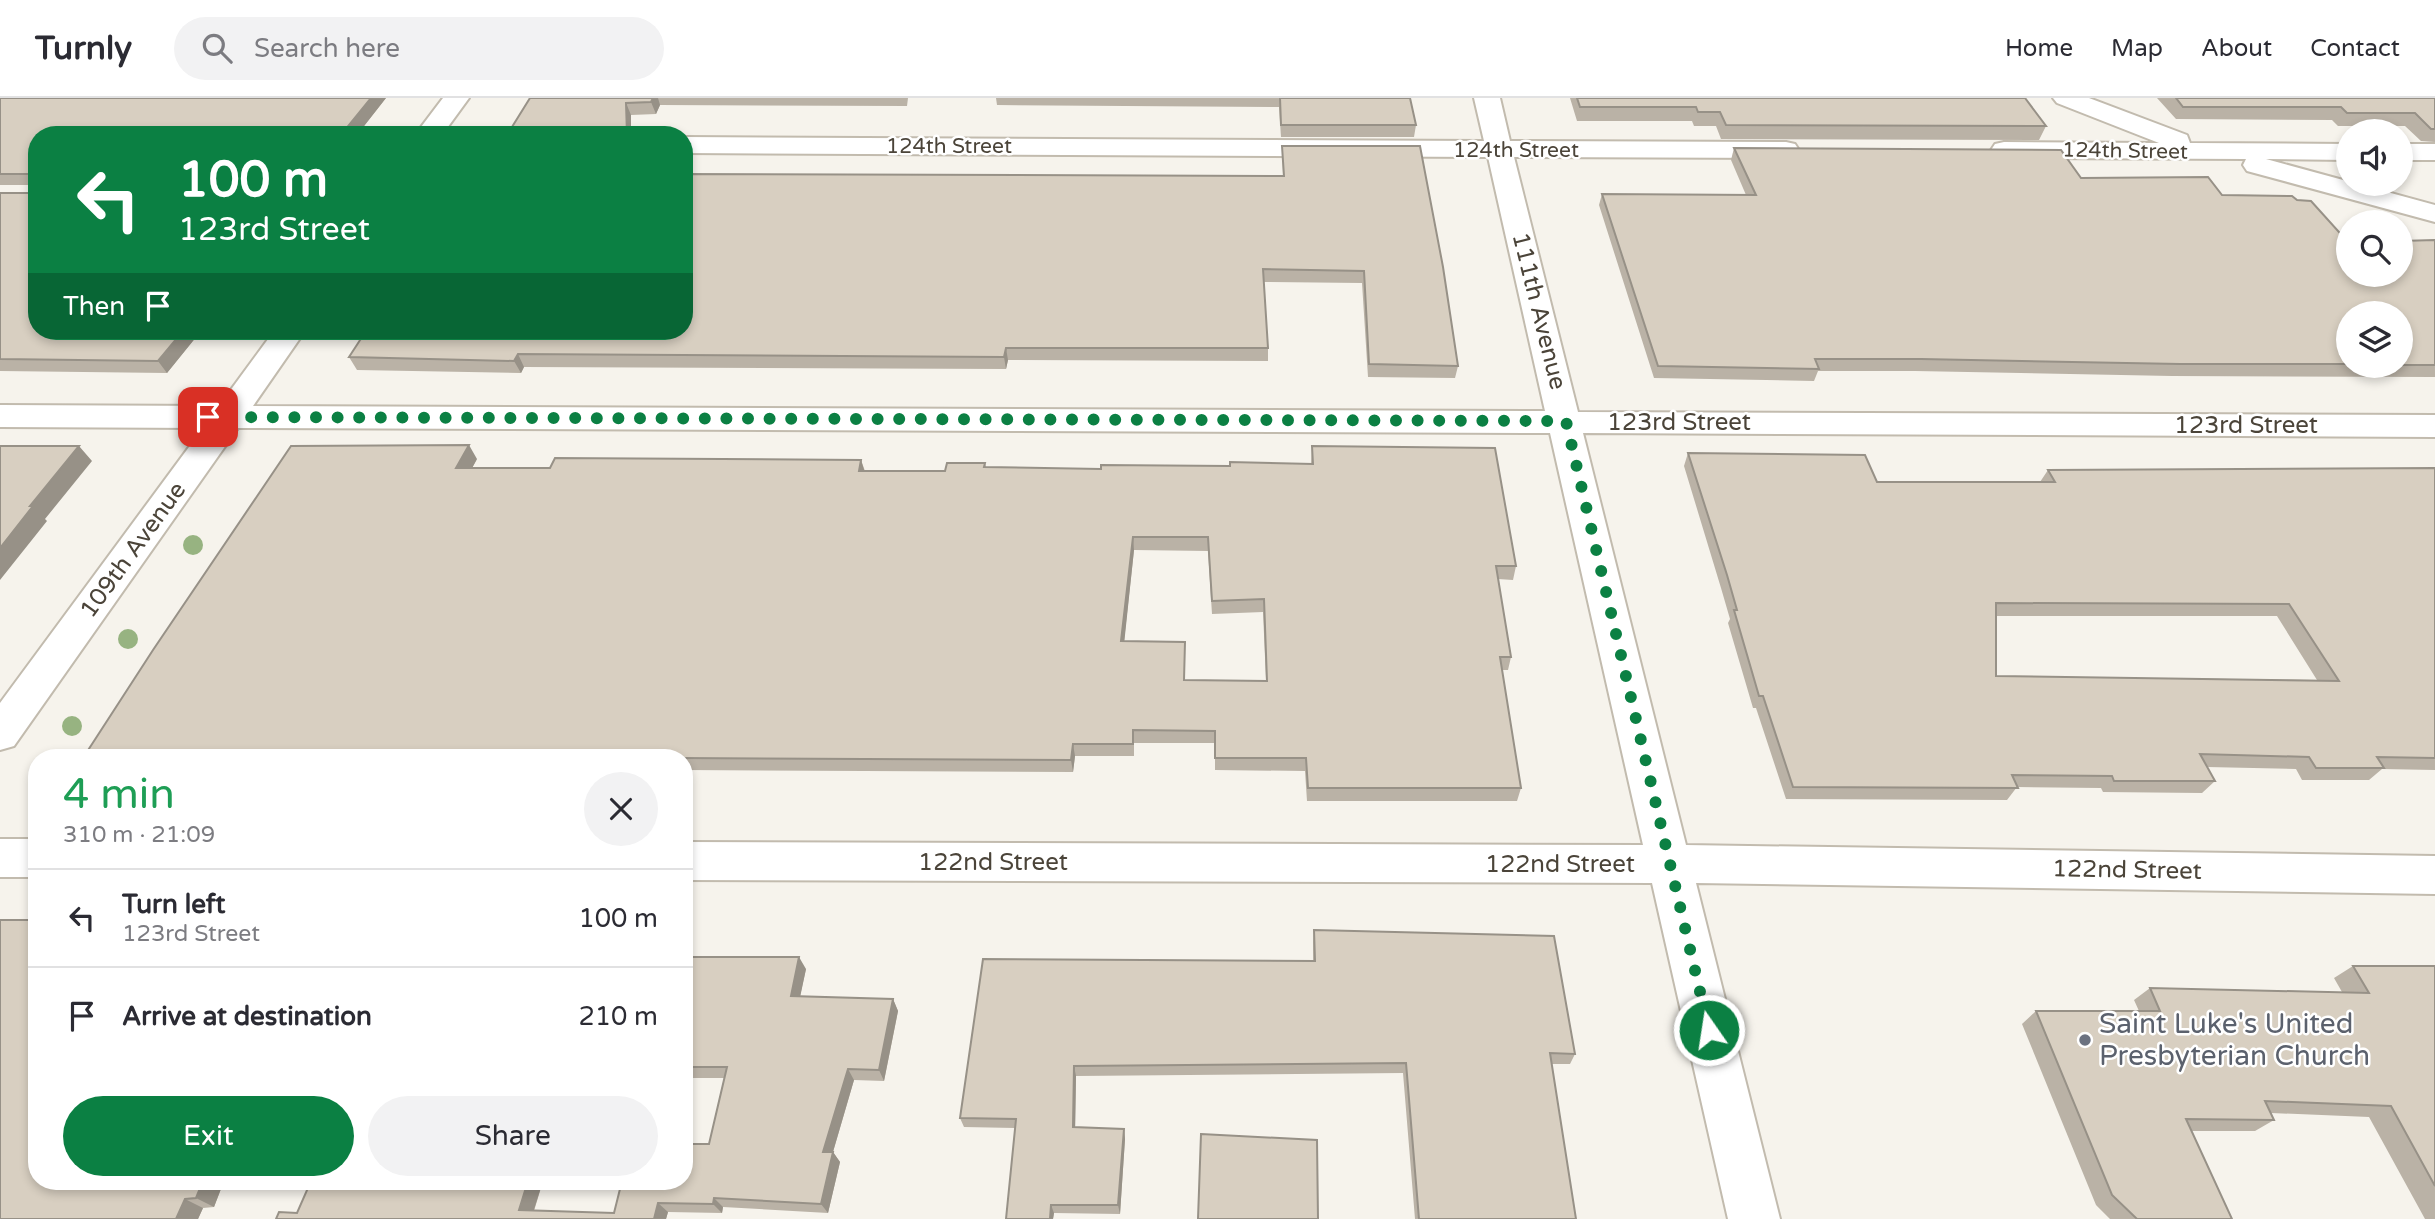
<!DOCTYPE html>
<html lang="en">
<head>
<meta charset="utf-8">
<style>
  body { margin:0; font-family:"Varela Round",sans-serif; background:#f2f2f3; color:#2b2b33; height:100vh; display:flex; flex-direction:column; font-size:26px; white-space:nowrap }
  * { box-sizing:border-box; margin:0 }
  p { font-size:23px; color:#7c7c81 }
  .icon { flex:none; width:38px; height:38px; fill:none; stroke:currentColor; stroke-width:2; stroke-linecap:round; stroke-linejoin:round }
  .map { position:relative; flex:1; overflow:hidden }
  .sheet { position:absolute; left:28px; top:651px; width:665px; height:441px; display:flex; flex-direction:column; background:#fff; border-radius:28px; box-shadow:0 4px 10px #0003 }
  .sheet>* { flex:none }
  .hud { position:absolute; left:28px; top:28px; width:665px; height:214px; border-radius:28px; box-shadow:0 4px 10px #0003; background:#0b8043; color:#fff; overflow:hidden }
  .buttons { position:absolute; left:2336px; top:21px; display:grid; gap:14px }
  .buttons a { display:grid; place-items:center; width:77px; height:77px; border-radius:50%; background:#fff; box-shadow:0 4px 10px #0003; font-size:35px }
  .pin { position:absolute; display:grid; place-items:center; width:60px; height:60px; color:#fff; margin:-30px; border-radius:14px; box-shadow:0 4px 10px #0006 }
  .me { position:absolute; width:77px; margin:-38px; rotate:347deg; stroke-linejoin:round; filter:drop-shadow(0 0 5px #0008) }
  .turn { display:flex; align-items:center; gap:24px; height:147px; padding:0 35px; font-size:32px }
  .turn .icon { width:91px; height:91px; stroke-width:2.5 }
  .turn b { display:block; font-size:49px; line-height:60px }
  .then { display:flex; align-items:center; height:66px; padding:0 35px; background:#0003; gap:14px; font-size:26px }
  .round { display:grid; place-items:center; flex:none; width:74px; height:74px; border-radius:37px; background:#f2f2f3 }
  .overview { display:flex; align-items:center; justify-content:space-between; height:119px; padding:0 35px }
  h1 { font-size:42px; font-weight:600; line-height:52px; color:#1e9e55 }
  .button { display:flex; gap:14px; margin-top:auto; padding:14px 35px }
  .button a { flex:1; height:80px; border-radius:42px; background:#0b8043; color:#fff; font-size:28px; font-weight:600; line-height:80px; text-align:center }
  .button a+a { background:#f2f2f3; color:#2b2b33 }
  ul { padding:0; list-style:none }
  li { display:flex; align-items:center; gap:21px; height:98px; padding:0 35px; border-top:2px solid #e1e1e2 }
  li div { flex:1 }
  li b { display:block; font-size:26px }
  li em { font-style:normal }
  header { display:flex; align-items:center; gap:42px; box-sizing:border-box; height:98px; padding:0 35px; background:#fff; border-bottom:2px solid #e1e1e2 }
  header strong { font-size:33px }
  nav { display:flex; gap:38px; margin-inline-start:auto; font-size:24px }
  .search { width:490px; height:63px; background:#f2f2f3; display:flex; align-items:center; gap:18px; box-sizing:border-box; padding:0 24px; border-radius:38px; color:#7c7c81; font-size:26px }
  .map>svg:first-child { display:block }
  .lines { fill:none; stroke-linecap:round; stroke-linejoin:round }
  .street-casing { stroke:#c2bbae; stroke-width:4 }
  .street { fill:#fff; fill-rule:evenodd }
  .tree { fill:#97b381 }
  .wall { fill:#bab2a6; fill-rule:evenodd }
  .shaded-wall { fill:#979187 }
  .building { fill:#d8cfc1; stroke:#979187; stroke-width:2; fill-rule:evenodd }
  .route { stroke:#0b8043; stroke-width:12; stroke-dasharray:0 21.6 }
  .worship-dot { fill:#6b7280; stroke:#fff; stroke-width:2.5 }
  .labels { text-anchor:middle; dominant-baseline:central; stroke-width:5; stroke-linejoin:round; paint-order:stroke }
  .far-street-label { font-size:21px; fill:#4b4439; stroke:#fff }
  .street-label { font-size:24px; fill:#4b4439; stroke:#fff }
  .near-worship-label { font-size:28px; fill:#5b616d; stroke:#fff; text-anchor:start }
</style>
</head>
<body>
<header>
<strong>Turnly</strong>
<div class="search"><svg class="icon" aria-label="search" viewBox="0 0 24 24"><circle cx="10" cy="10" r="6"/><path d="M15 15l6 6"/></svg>Search here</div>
<nav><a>Home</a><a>Map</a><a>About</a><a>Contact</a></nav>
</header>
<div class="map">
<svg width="2435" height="1121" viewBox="0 0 2435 1121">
  <rect width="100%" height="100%" fill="#f6f3ec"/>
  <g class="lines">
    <defs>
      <path id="street" d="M443,0H469L442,37H415Z
        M1474,0H1500L1510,43L1786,44L1795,46L1799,52L1795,58L1786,60L1514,59L1578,314L2435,317V339L1583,335L1686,747L2435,758V796L1696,785L1780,1121H1728L1652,785L684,782V744L1643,747L1550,335L238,330L14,648L0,652V605L203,330L0,329V307L219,308L274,233H305L253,308L1545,313L1488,59L684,55V39L1484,43Z
        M2053,0H2089L2187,37L2190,45L2348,46V62L2266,61L2435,107V124L2247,73L2243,67L2246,61L2004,60L1995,58L1991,52L1995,46L2004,44L2159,45L2057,5Z
        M2401,46H2435V62H2401Z
        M0,741H37V779H0Z"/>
    </defs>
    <!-- street casing -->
    <use href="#street" class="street-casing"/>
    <!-- street -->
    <use href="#street" class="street"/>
  </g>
  <!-- trees -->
  <g class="tree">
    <circle cx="193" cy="447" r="10"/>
    <circle cx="128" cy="541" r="10"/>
    <circle cx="72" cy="628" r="10"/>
  </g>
  <!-- wall -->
  <path class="wall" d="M0,0H386L357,37L37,233H201L167,275L0,273V95H30V87H0Z
    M530,0H908L907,8L660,7L656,16L631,17Z
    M996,0H1410L1416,27L1414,39H1281L1279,9L997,7Z
    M1570,0H2025L2046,28L2039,42L1721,41L1716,28H1694L1692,23H1577Z
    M2157,0H2435V44L2421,43L2405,28H2338L2332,22L2176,21Z
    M1282,48L1458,268L1455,280L1368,279L1362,185L1264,184L1268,250V263L1008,262L1006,271L524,269L521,275L357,272L349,259L1283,78Z
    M1734,50L2081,80L2222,97L2297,102L2347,143L2435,142V279L2172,278L1915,273H1818L1814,283L1654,280L1599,107L1602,96L1746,97L1731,62ZM2348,215H2401V268H2348Z
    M1312,348L1516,468L1513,482L1498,481L1511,559L1508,572H1502L1521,690L1517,703H1307L1305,673L1215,672V645H1134V658H1075L1073,674L684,672V660H83L477,361L472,370H550L861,362L865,373H945L985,365L986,369L1101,371L1311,366ZM1134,452L1208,453L1212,516L1263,514L1266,582H1185V544L1124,543Z
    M1688,355L1877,384H2040L2048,372L2435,370V672L2382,671L2369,682H2302L2296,671L2207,669L2215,683L2202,695L2103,694L2101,690L2017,689L2007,702L1786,701L1756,610H1753L1728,525L1730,521L1721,490L1684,368ZM1996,518H2277L2317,582L1996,578Z
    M1314,832L1575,956L1570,966H1551L1576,1121H1415L1403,975L1076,978L1075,1029L1124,1031L1125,1041L1120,1116L1054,1115L1053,1121H1006L1015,1030L964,1029L960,1020L983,861L1313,863V844Z
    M684,859L806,871L800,898L893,901L898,913L884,983L854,982L833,1054L840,1064L828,1115L723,1109L722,1115L668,1114L666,1121L297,1115L311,1083H543L534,1113L614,1115L709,1046L724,980H684Z
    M2353,868H2435V1121H2425L2369,1019L2271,1015L2274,1022L2255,1033H2191L2232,1121H2110L2096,1107L2022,926L2036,913H2139L2134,902L2150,890L2342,894L2334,880Z
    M37,1083H224L214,1109L203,1110L198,1121H0Z"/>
  <!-- shaded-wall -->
  <path class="shaded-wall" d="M371,0H386L357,37H341Z
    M653,0H658L660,7L656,16L651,4Z
    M626,5L631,17V37H627Z
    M183,233H201L167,275L158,263Z
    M1006,250L1008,262L1006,271L1004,259Z
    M518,256L524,269L521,275L514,263Z
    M469,347L477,361L465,383L456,370Z
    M79,348L92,363L45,421L47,423L0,482V450L30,408Z
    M861,362L865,375L859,373Z
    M1133,439L1134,452L1123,556L1121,543Z
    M1073,646L1075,658L1073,674L1071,662Z
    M799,859L806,871L798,909L791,898Z
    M893,901L898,913L884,983L879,972Z
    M1074,968L1076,978L1075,1038L1073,1029Z
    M848,971L854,982L830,1064L823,1054Z
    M1124,1031L1125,1041L1120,1116L1118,1107Z
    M833,1054L840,1064L828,1115L821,1106Z
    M203,1083H224L214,1109L196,1100Z
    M528,1083H543L531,1121L519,1112Z
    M714,1100L723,1109L722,1115L713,1106Z
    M185,1101L203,1110L198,1121H176Z
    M658,1105L668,1114L666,1121H654Z
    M1051,1107L1054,1115L1053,1121H1050Z"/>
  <!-- building -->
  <path class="building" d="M0,0H371L341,37H37V233H183L158,263L0,261V95H30V76H0Z
    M530,0H653L651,4L626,5L627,37H507Z
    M1280,0H1410L1416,27H1281Z
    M1577,0H2025L2046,28L1726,27L1720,14H1698L1696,9H1580Z
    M2176,0H2435V31H2431L2415,15H2347L2341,9H2183Z
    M1282,48H1420L1443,169L1458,268L1369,266L1364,173L1263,171L1268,250H1006L1004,259L518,256L514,263L349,259L366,233H684V76L1284,78Z
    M1734,50L2061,52L2081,80L2208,79L2222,97L2292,98L2297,102L2311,103L2347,143H2348V177H2401V143L2435,142V267H2401V215H2348V266H2180L1921,261H1815L1819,271L1658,268L1602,96L1756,97Z
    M469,347L456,370H550L555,360L861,362L859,373H945L947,365H985L984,369L1101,371V367L1230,368V364L1313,366L1312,348L1495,350L1516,468H1496L1511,559H1500L1521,690H1308L1306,660H1215V633L1133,632V646H1073L1071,662L500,659V660H428L429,658H302L301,660H83L153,552L291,348ZM1133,439H1208L1212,503L1264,501L1267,583L1184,582L1185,544L1121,543Z
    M0,348H79L30,408H33L0,450Z
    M1688,355L1865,357L1877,384H2055L2048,372L2435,370V660L2377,659L2384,670H2316L2309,659L2200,656L2215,683H2114L2112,678L2012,677L2018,690L1793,689L1763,598H1759L1734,512H1737L1727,477ZM1996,505L2289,506L2339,583L1996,578Z
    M0,822H37V1083H203L196,1100L185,1101L176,1121H0Z
    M1314,832L1554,838L1575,956L1550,955L1576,1121H1419L1406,965L1074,968L1073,1029L1124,1031L1118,1107H1051L1050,1121H1006L1016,1021L960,1020L983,861L1315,863Z
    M684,859H799L791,898L893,901L879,972L848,971L823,1054H833L821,1106L714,1100L713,1106L658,1105L654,1121H276L279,1114L297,1115L311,1083H528L519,1112L614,1115L622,1083H684V1046H709L727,969H684Z
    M2353,868H2435V1088L2391,1008L2265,1003L2274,1022L2186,1021L2232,1121H2137L2112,1097L2036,913H2160L2150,890L2369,895Z
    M1201,1036L1317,1042L1318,1121H1198Z"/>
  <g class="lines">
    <!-- route -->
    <path class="route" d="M208,319L1566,323L1709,932"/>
  </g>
  <!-- markers -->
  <circle class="worship-dot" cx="2085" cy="942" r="7"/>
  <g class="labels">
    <!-- far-street labels -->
    <g class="far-street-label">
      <text x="949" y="48">124th Street</text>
      <text x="1516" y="52">124th Street</text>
      <text transform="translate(2125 53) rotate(1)">124th Street</text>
    </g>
    <!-- street labels -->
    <g class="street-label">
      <text transform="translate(1539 213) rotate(76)">111th Avenue</text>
      <text x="1679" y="324">123rd Street</text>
      <text x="2246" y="327">123rd Street</text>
      <text transform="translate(133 452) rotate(-54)">109th Avenue</text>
      <text x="993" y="764">122nd Street</text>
      <text x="1560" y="766">122nd Street</text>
      <text transform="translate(2127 772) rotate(1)">122nd Street</text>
    </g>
    <!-- near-worship labels -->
    <g class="near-worship-label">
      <text x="2099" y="926">Saint Luke's United<tspan x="2099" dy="32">Presbyterian Church</tspan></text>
    </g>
  </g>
</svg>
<div class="buttons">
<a><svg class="icon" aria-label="sound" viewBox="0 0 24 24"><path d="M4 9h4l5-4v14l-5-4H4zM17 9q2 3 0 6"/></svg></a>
<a><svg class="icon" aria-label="search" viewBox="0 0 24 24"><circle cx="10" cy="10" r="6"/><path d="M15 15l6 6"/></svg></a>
<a><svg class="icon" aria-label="layers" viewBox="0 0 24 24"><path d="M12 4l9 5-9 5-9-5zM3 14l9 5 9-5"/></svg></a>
</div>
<div class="pin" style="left:208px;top:319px;background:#d93025"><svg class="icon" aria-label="arrive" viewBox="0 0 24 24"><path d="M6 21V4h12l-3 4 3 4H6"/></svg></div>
<svg class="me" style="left:1709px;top:932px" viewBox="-20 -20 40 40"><circle r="17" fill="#0b8043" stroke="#fff" stroke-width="3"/><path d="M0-11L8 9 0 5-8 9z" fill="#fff"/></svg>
<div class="hud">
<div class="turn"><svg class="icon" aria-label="left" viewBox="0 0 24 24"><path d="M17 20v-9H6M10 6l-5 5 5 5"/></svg><div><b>100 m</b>123rd Street</div></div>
<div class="then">Then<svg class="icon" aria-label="arrive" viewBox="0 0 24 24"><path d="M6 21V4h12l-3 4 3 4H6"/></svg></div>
</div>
<section class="sheet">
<div class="overview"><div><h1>4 min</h1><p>310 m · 21:09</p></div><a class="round"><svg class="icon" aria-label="close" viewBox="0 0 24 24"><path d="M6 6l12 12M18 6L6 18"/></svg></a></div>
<ul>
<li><svg class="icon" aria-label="left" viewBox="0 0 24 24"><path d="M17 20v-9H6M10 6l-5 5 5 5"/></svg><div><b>Turn left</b><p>123rd Street</p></div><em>100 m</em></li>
<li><svg class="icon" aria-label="arrive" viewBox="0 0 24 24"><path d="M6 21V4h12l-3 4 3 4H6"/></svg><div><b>Arrive at destination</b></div><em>210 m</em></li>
</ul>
<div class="button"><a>Exit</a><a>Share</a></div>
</section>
</div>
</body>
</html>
